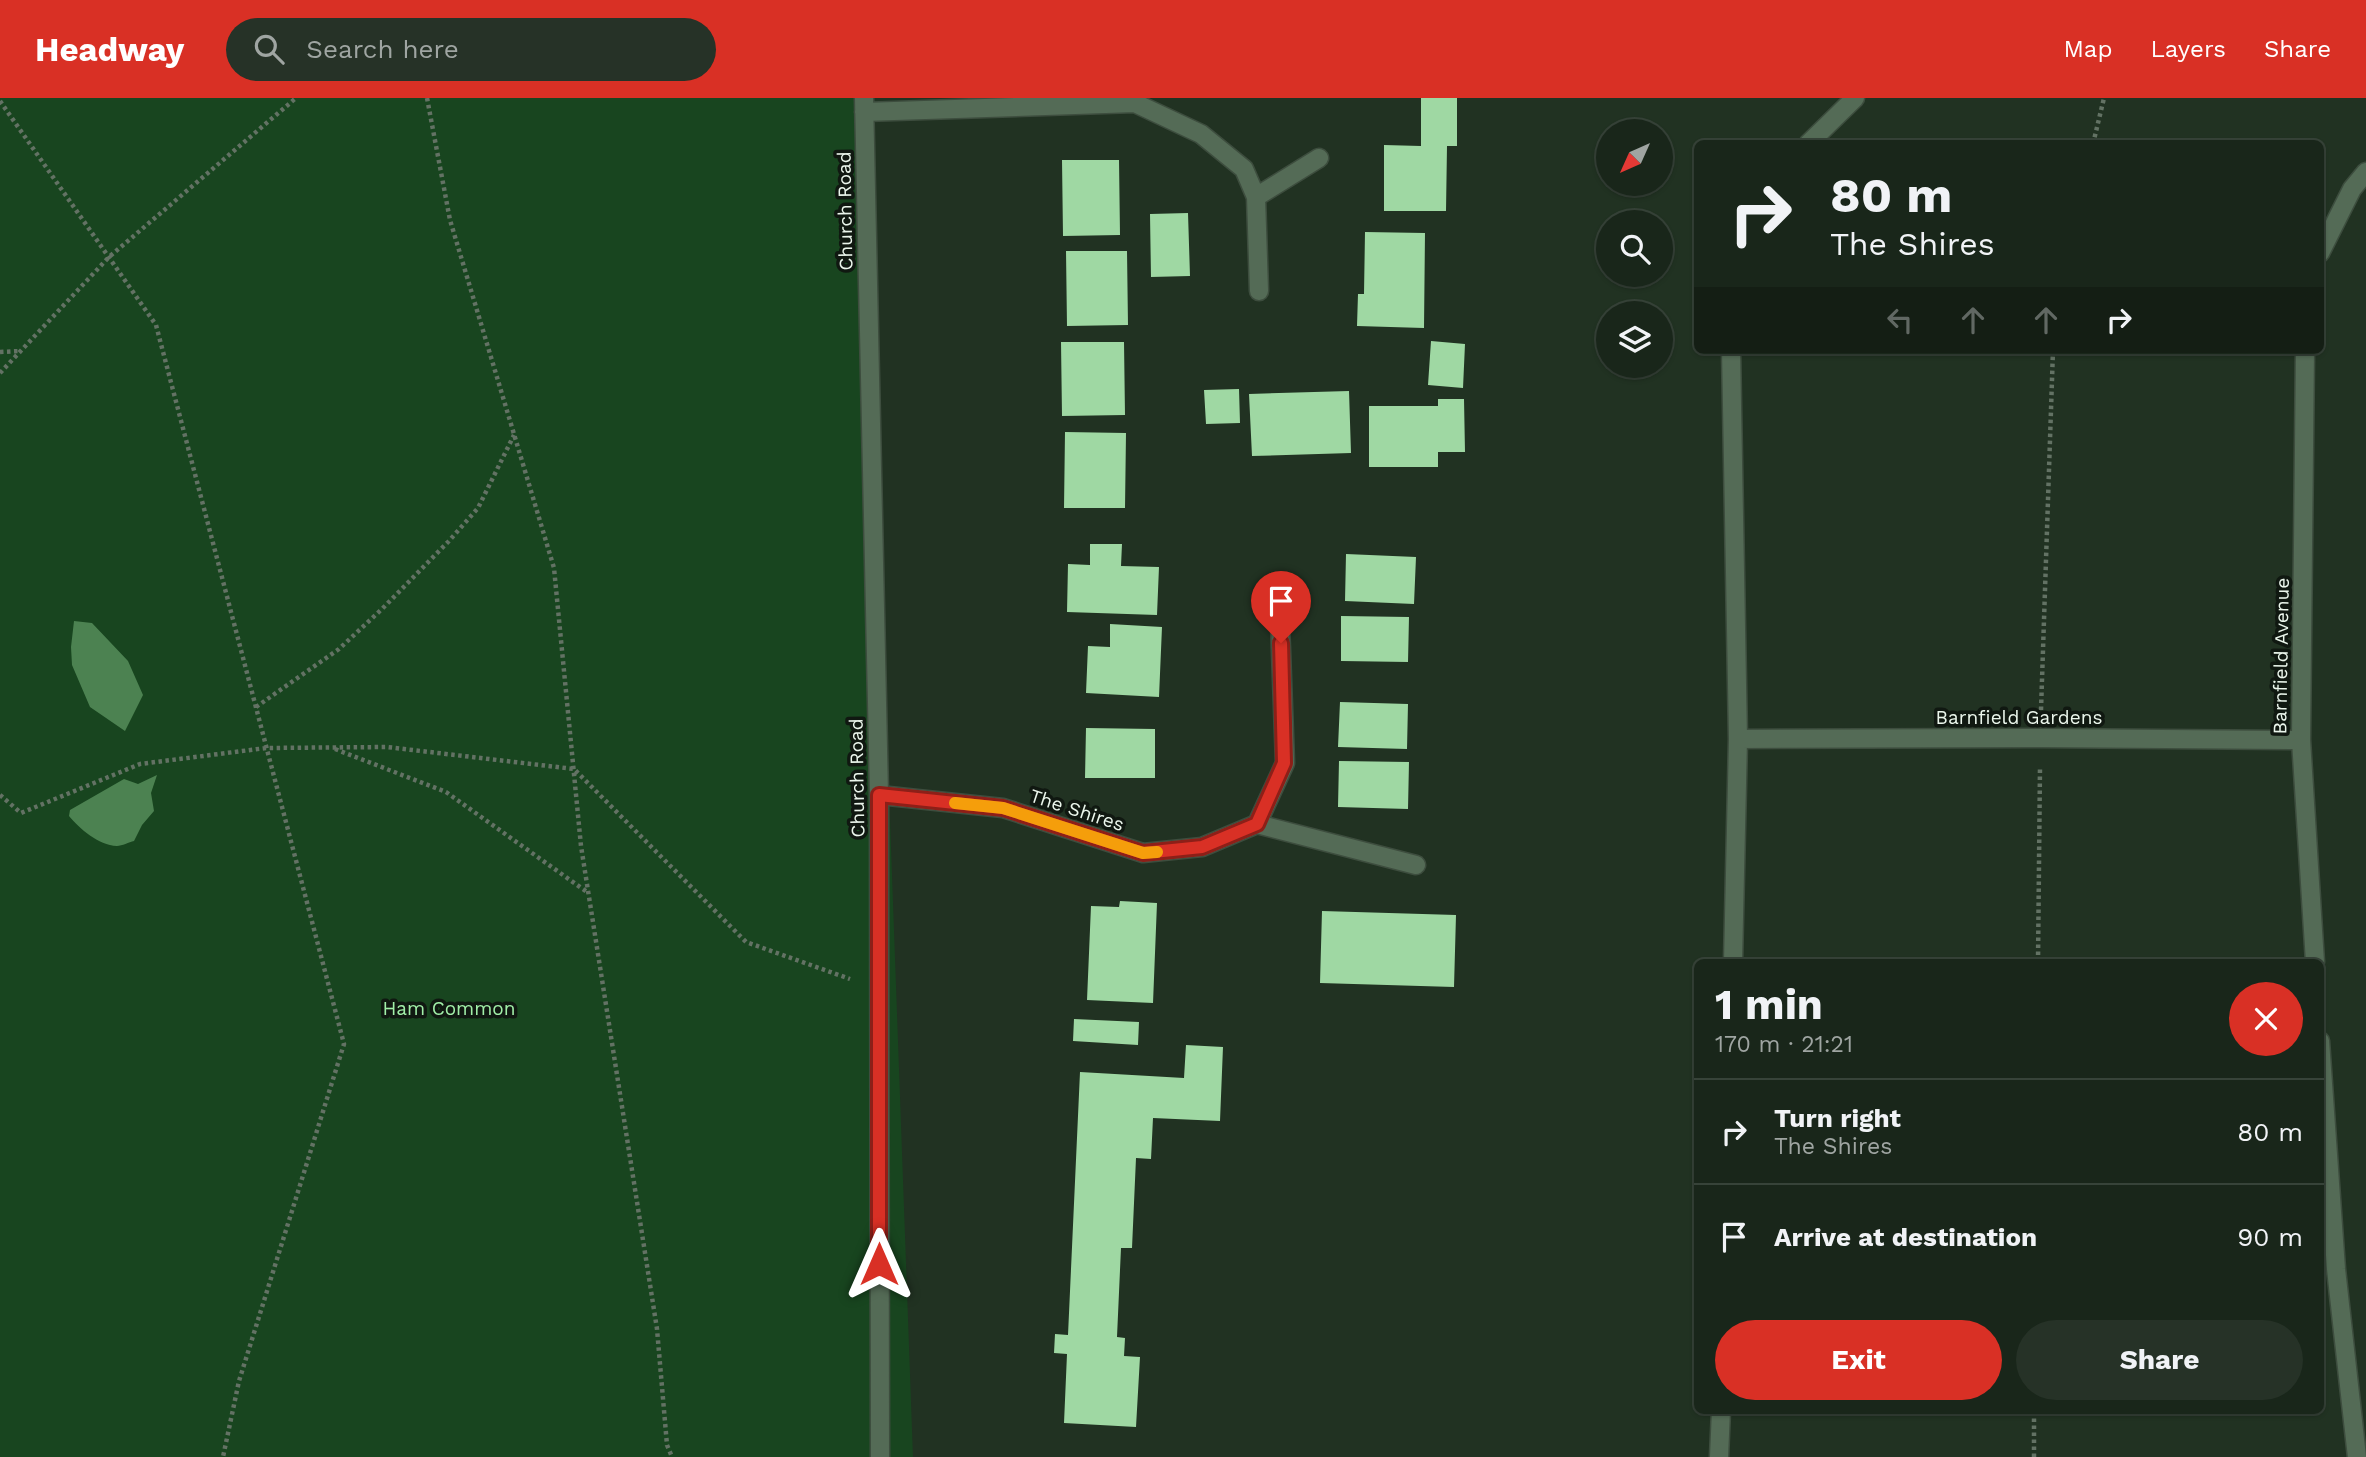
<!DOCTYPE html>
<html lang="en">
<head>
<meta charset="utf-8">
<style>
  body { margin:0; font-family:"Work Sans",sans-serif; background:#263227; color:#f1f3f6; height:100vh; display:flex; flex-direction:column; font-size:26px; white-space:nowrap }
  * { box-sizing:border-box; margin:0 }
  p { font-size:23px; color:#9fa5a2 }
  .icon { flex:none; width:38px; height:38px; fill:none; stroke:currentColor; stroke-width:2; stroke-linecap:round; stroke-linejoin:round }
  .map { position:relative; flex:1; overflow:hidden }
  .sheet { position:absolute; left:1694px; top:861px; width:630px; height:455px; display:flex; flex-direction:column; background:#19261a; border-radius:10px; box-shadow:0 2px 5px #0004,0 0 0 2px #374339 }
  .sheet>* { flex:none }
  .guide { position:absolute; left:1694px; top:42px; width:630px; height:214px; border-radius:10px; box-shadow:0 2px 5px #0004,0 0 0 2px #374339; background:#19261a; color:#f1f3f6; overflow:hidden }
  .needle { width:46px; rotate:225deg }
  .tools { position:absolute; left:1596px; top:21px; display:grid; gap:14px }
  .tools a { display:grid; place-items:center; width:77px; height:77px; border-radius:50%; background:#19261a; box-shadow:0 2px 5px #0004,0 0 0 2px #374339; font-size:35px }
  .pin { position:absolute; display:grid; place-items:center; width:60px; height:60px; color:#fff; margin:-72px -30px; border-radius:50% 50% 50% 0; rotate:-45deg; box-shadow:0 0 7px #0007 }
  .pin .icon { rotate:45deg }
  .me { position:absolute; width:77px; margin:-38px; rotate:0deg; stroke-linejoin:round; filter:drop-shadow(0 0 5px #0008) }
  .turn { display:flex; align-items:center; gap:24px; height:147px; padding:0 21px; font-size:32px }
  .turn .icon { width:91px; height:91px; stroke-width:2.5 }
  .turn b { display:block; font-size:49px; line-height:60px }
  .lanes { display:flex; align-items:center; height:66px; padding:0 21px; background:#0003; justify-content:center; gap:35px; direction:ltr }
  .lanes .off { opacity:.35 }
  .round { display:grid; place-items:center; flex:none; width:74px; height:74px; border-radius:37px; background:#263227 }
  .head { display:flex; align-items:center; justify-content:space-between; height:119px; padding:0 21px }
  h1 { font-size:42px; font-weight:700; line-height:52px }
  .cta { display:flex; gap:14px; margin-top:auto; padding:14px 21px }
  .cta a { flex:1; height:80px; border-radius:42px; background:#d93025; color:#fff; font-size:28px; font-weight:700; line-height:80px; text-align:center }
  .cta a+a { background:#263227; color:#f1f3f6 }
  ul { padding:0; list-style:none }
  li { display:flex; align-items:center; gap:21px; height:105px; padding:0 21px; border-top:2px solid #374339 }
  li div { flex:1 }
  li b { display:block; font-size:26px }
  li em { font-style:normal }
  header { display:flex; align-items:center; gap:42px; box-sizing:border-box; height:98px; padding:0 35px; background:#d93025; color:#fff }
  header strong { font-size:33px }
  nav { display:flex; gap:38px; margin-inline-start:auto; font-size:24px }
  .search { width:490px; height:63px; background:#263227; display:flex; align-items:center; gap:18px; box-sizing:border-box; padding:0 24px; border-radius:38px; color:#9fa5a2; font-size:26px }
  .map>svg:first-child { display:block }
  .green { fill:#18451f }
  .water { fill:#4c8251 }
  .building { fill:#9fd8a3 }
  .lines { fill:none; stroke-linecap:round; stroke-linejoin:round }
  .minor-casing { stroke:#3d4d3e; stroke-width:21 }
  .path { stroke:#637264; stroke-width:4.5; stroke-dasharray:3.5 3.5; stroke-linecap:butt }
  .minor { stroke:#546b56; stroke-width:18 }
  .route-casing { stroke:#8d1f18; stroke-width:18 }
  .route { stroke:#d93025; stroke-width:12 }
  .slow { stroke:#f59e0b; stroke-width:12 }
  .labels { text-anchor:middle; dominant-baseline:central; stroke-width:7; stroke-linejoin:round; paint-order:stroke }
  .street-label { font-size:19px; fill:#ebf6ec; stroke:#101811 }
  .park-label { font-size:19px; fill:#a1efa8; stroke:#101811 }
</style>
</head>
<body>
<header>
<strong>Headway</strong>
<div class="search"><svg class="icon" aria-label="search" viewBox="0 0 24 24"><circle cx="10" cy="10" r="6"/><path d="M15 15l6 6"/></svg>Search here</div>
<nav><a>Map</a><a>Layers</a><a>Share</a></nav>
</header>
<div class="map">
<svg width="2366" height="1359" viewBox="0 0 2366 1359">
  <rect width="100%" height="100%" fill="#213222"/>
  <!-- green -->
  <path class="green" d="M0,0H864L913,1359H0Z"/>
  <!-- water -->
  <path class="water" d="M74,523L92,525L128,563L143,597L125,633L90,609L72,567L71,549Z
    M157,677L151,695L154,713L142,727L134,743C129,744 122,748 117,748C98,747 80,731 69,718L70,712L124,681L138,686Z"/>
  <!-- building -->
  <path class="building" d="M1421,0H1457V48H1447L1446,113H1384V47L1421,48Z
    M1062,62H1119L1120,137L1063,138Z
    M1188,115L1190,178L1151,179L1150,116Z
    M1365,134L1425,135L1424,230L1357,228L1358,196H1364Z
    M1066,153H1127L1128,227L1067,228Z
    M1431,243L1465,246L1463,290L1428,287Z
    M1061,244H1124L1125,317L1062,318Z
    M1239,291L1240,325L1206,326L1204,292Z
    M1349,293L1351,355L1252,358L1249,296Z
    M1438,301H1464L1465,354H1438V369H1369V308H1438Z
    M1065,334L1126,335L1125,410H1064Z
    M1090,446H1122L1121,468L1159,469L1157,517L1067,514L1068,466L1090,467Z
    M1346,456L1416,459L1414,506L1345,503Z
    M1341,518L1409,519L1408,564L1341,563Z
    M1110,526L1162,529L1159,599L1086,595L1088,548L1110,549Z
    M1340,604L1408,606L1407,651L1338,649Z
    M1086,630L1155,631V680H1085Z
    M1339,663L1409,664L1408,711L1338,709Z
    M1120,803L1157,805L1153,905L1087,902L1091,808L1119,809Z
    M1322,813L1456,817L1454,889L1320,885Z
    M1074,921L1139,924L1138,947L1073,943Z
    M1186,947L1223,949L1220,1023L1153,1020L1151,1061L1136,1060L1132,1150H1121L1117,1239L1125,1240L1124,1258L1140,1259L1136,1329L1064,1325L1067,1256L1054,1255L1055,1236L1068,1237L1080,974L1184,980Z"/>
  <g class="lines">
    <defs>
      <path id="minor" d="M864,0L879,697L880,1359
        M864,14L1135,5L1201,36L1244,71L1256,99L1259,193
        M1808,46L1855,0
        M1256,99L1319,60
        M2320,155L2352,91L2366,74
        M1731,252L1738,641L1733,864
        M2305,252L2301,642L2315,864
        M1738,641L2040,640L2301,642
        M879,697L1003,710L1143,755L1202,749L1257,726L1285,665L1279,497
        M1257,726L1416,767
        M2320,943L2336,1171L2357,1359
        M1719,1359L1721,1312"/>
    </defs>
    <!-- minor casing -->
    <use href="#minor" class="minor-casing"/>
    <!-- path -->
    <path class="path" d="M427,0L450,122L554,470L581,748L657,1231L667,1347L672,1359
      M0,3L156,227L344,946L239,1283L223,1359
      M2093,46L2104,0
      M0,254L20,253
      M0,275L109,159L296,0
      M256,609L339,551L382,511L448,444L478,410L514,337
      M2041,612L2053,252
      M335,651L446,694L587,794
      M0,697L21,715L140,666L266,650L387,649L574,671L746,844L850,881
      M2038,864L2040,669
      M2034,1359V1312"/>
    <!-- minor -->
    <use href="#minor" class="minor"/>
  </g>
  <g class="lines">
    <defs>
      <path id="route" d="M879,1166V697L1003,710L1143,755L1202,749L1257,726L1284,665L1281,545"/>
    </defs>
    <!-- route casing -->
    <use href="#route" class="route-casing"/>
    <!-- route -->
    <use href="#route" class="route"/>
    <!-- slow -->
    <path class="slow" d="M955,705L1003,710L1143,755L1157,754"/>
  </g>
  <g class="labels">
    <!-- street labels -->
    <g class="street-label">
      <text transform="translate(845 113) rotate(-91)">Church Road</text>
      <text transform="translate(2281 558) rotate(-89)">Barnfield Avenue</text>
      <text x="2019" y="619">Barnfield Gardens</text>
      <text transform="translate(857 680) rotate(-91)">Church Road</text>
      <text transform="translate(1077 712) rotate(18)">The Shires</text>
    </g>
    <!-- park labels -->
    <g class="park-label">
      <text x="449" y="910">Ham Common</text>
    </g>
  </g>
</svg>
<div class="tools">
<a><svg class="needle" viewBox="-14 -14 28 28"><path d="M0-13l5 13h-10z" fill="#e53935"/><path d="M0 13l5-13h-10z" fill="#9fa5a2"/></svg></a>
<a><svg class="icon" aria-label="search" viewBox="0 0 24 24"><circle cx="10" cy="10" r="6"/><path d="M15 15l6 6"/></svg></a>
<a><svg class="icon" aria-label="layers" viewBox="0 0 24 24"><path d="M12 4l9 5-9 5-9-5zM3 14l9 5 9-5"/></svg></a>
</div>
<div class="pin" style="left:1281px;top:545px;background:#d93025"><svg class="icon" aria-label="arrive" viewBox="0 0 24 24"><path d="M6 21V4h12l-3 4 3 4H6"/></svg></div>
<svg class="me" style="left:879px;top:1166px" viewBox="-20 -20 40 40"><path d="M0-17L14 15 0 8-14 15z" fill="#d93025" stroke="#fff" stroke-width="4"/></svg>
<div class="guide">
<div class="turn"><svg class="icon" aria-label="right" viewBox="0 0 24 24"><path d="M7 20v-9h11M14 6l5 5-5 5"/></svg><div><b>80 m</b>The Shires</div></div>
<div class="lanes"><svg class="icon off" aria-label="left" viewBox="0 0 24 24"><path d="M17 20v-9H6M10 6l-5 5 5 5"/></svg><svg class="icon off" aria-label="ahead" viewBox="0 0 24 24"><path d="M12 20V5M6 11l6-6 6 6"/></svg><svg class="icon off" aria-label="ahead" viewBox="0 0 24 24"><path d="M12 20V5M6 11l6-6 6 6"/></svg><svg class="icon" aria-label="right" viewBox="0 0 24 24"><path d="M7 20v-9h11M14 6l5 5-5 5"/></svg></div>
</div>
<section class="sheet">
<div class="head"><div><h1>1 min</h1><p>170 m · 21:21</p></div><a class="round" style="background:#d93025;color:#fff"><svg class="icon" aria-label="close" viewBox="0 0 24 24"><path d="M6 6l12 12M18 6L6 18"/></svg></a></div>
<ul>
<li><svg class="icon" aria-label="right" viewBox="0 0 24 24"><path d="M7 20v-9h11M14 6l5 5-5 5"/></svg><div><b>Turn right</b><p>The Shires</p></div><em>80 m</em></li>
<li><svg class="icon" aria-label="arrive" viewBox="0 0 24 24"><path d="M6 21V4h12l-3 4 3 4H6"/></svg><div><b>Arrive at destination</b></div><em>90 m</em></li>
</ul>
<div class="cta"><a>Exit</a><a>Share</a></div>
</section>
</div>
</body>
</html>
